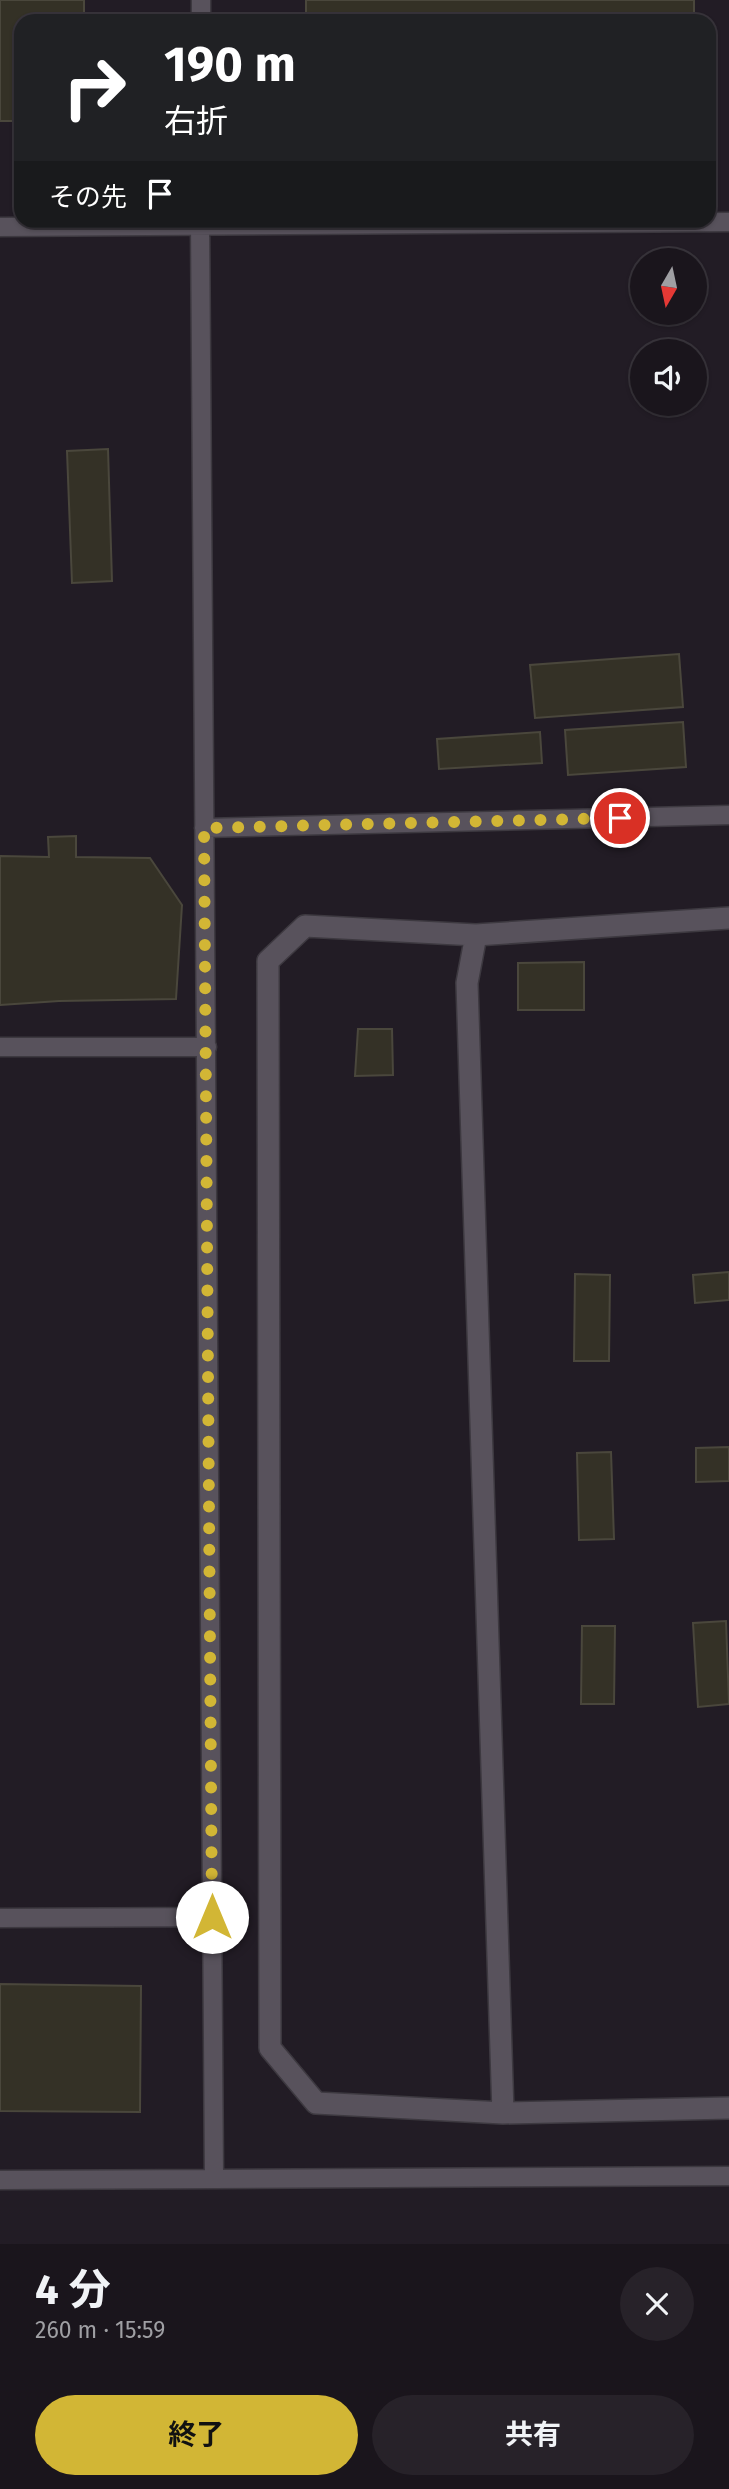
<!DOCTYPE html>
<html lang="ja">
<head>
<meta charset="utf-8">
<style>
  body { margin:0; font-family:"Fira Sans","Noto Sans JP",sans-serif; background:#272229; color:#f1f3f6; height:100vh; display:flex; flex-direction:column; font-size:26px; white-space:nowrap }
  * { box-sizing:border-box; margin:0 }
  p { font-size:23px; color:#9f9fa3 }
  .icon { flex:none; width:38px; height:38px; fill:none; stroke:currentColor; stroke-width:2; stroke-linecap:round; stroke-linejoin:round }
  .map { position:relative; height:2244px; overflow:hidden }
  .panel { display:flex; flex-direction:column; background:#1a151c; flex:1 }
  .panel>* { flex:none }
  .banner { position:absolute; left:14px; top:14px; width:702px; height:214px; border-radius:21px; box-shadow:0 2px 5px #0004,0 0 0 2px #38343b; background:#202124; color:#fff; overflow:hidden }
  .needle { width:46px; rotate:189deg }
  .controls { position:absolute; left:630px; top:248px; display:grid; gap:14px }
  .controls a { display:grid; place-items:center; width:77px; height:77px; border-radius:50%; background:#1a151c; box-shadow:0 2px 5px #0004,0 0 0 2px #38343b; font-size:35px }
  .pin { position:absolute; display:grid; place-items:center; width:60px; height:60px; color:#fff; margin:-30px; border:4px solid #fff; border-radius:50%; box-shadow:0 2px 7px #0007 }
  .me { position:absolute; width:77px; margin:-38px; rotate:0deg; stroke-linejoin:round; filter:drop-shadow(0 0 5px #0008) }
  .turn { display:flex; align-items:center; gap:24px; height:147px; padding:0 35px; font-size:32px }
  .turn .icon { width:91px; height:91px; stroke-width:2.5 }
  .turn b { display:block; font-size:49px; line-height:60px }
  .then { display:flex; align-items:center; height:66px; padding:0 35px; background:#0003; gap:14px; font-size:26px }
  .round { display:grid; place-items:center; flex:none; width:74px; height:74px; border-radius:37px; background:#272229 }
  .head { display:flex; align-items:center; justify-content:space-between; height:119px; padding:0 35px }
  h1 { font-size:42px; font-weight:700; line-height:52px }
  .cta { display:flex; gap:14px; margin-top:auto; padding:14px 35px }
  .cta a { flex:1; height:80px; border-radius:42px; background:#d2b635; color:#111; font-size:28px; font-weight:700; line-height:80px; text-align:center }
  .cta a+a { background:#272229; color:#f1f3f6 }
  .map>svg:first-child { display:block }
  .building { fill:#343126; stroke:#4a473c; stroke-width:2 }
  .lines { fill:none; stroke-linecap:round; stroke-linejoin:round }
  .lane-casing { stroke:#3d3940; stroke-width:21 }
  .street-casing { stroke:#3d3940; stroke-width:24 }
  .lane { stroke:#58525c; stroke-width:18 }
  .street { stroke:#58525c; stroke-width:21 }
  .route { stroke:#d2b635; stroke-width:12; stroke-dasharray:0 21.6 }
</style>
</head>
<body>
<div class="map">
<svg width="729" height="2244" viewBox="0 0 729 2244">
  <rect width="100%" height="100%" fill="#221c25"/>
  <!-- building -->
  <path class="building" d="M0,0H84V21H21V121H0Z
    M306,0H694V21H306Z
    M108,449L112,581L72,583L67,451Z
    M679,654L683,707L535,718L530,665Z
    M683,722L686,767L568,775L565,730Z
    M540,732L542,763L439,769L437,739Z
    M76,836V857L150,858L182,905L176,999L59,1001L0,1005V856L49,857L48,837Z
    M584,962V1010H518V963Z
    M358,1029H392L393,1075L355,1076Z
    M729,1272V1300L695,1303L693,1275Z
    M575,1274L610,1275L609,1361H574Z
    M729,1447V1481L696,1482V1448Z
    M611,1452L614,1539L579,1540L577,1453Z
    M726,1621L729,1704L698,1707L693,1623Z
    M582,1626H615L614,1704H581Z
    M0,1984L141,1986L140,2112L0,2111Z"/>
  <g class="lines">
    <defs>
      <path id="lane" d="M201,21V0
        M200,220L214,2179L729,2176
        M0,227L729,222
        M204,828L729,815
        M0,1047H207
        M0,1918L212,1917
        M0,2180L214,2179"/>
      <path id="street" d="M305,926L476,935L467,983L503,2113L316,2103L270,2048L268,961Z
        M476,935L729,918
        M503,2113L729,2108"/>
    </defs>
    <!-- lane casing -->
    <use href="#lane" class="lane-casing"/>
    <!-- street casing -->
    <use href="#street" class="street-casing"/>
    <!-- lane -->
    <use href="#lane" class="lane"/>
    <!-- street -->
    <use href="#street" class="street"/>
  </g>
  <g class="lines">
    <!-- route -->
    <path class="route" d="M212,1917L204,828L620,818"/>
  </g>
</svg>
<div class="controls">
<a><svg class="needle" viewBox="-14 -14 28 28"><path d="M0-13l5 13h-10z" fill="#e53935"/><path d="M0 13l5-13h-10z" fill="#9f9fa3"/></svg></a>
<a><svg class="icon" aria-label="sound" viewBox="0 0 24 24"><path d="M4 9h4l5-4v14l-5-4H4zM17 9q2 3 0 6"/></svg></a>
</div>
<div class="pin" style="left:620px;top:818px;background:#d93025"><svg class="icon" aria-label="arrive" viewBox="0 0 24 24"><path d="M6 21V4h12l-3 4 3 4H6"/></svg></div>
<svg class="me" style="left:212px;top:1917px" viewBox="-20 -20 40 40"><circle r="19" fill="#fff"/><path d="M0-13L10 11 0 6-10 11z" fill="#d2b635"/></svg>
<div class="banner">
<div class="turn"><svg class="icon" aria-label="right" viewBox="0 0 24 24"><path d="M7 20v-9h11M14 6l5 5-5 5"/></svg><div><b>190 m</b>右折</div></div>
<div class="then">その先<svg class="icon" aria-label="arrive" viewBox="0 0 24 24"><path d="M6 21V4h12l-3 4 3 4H6"/></svg></div>
</div>
</div>
<section class="panel">
<div class="head"><div><h1>4 分</h1><p>260 m · 15:59</p></div><a class="round"><svg class="icon" aria-label="close" viewBox="0 0 24 24"><path d="M6 6l12 12M18 6L6 18"/></svg></a></div>
<div class="cta"><a>終了</a><a>共有</a></div>
</section>
</body>
</html>
